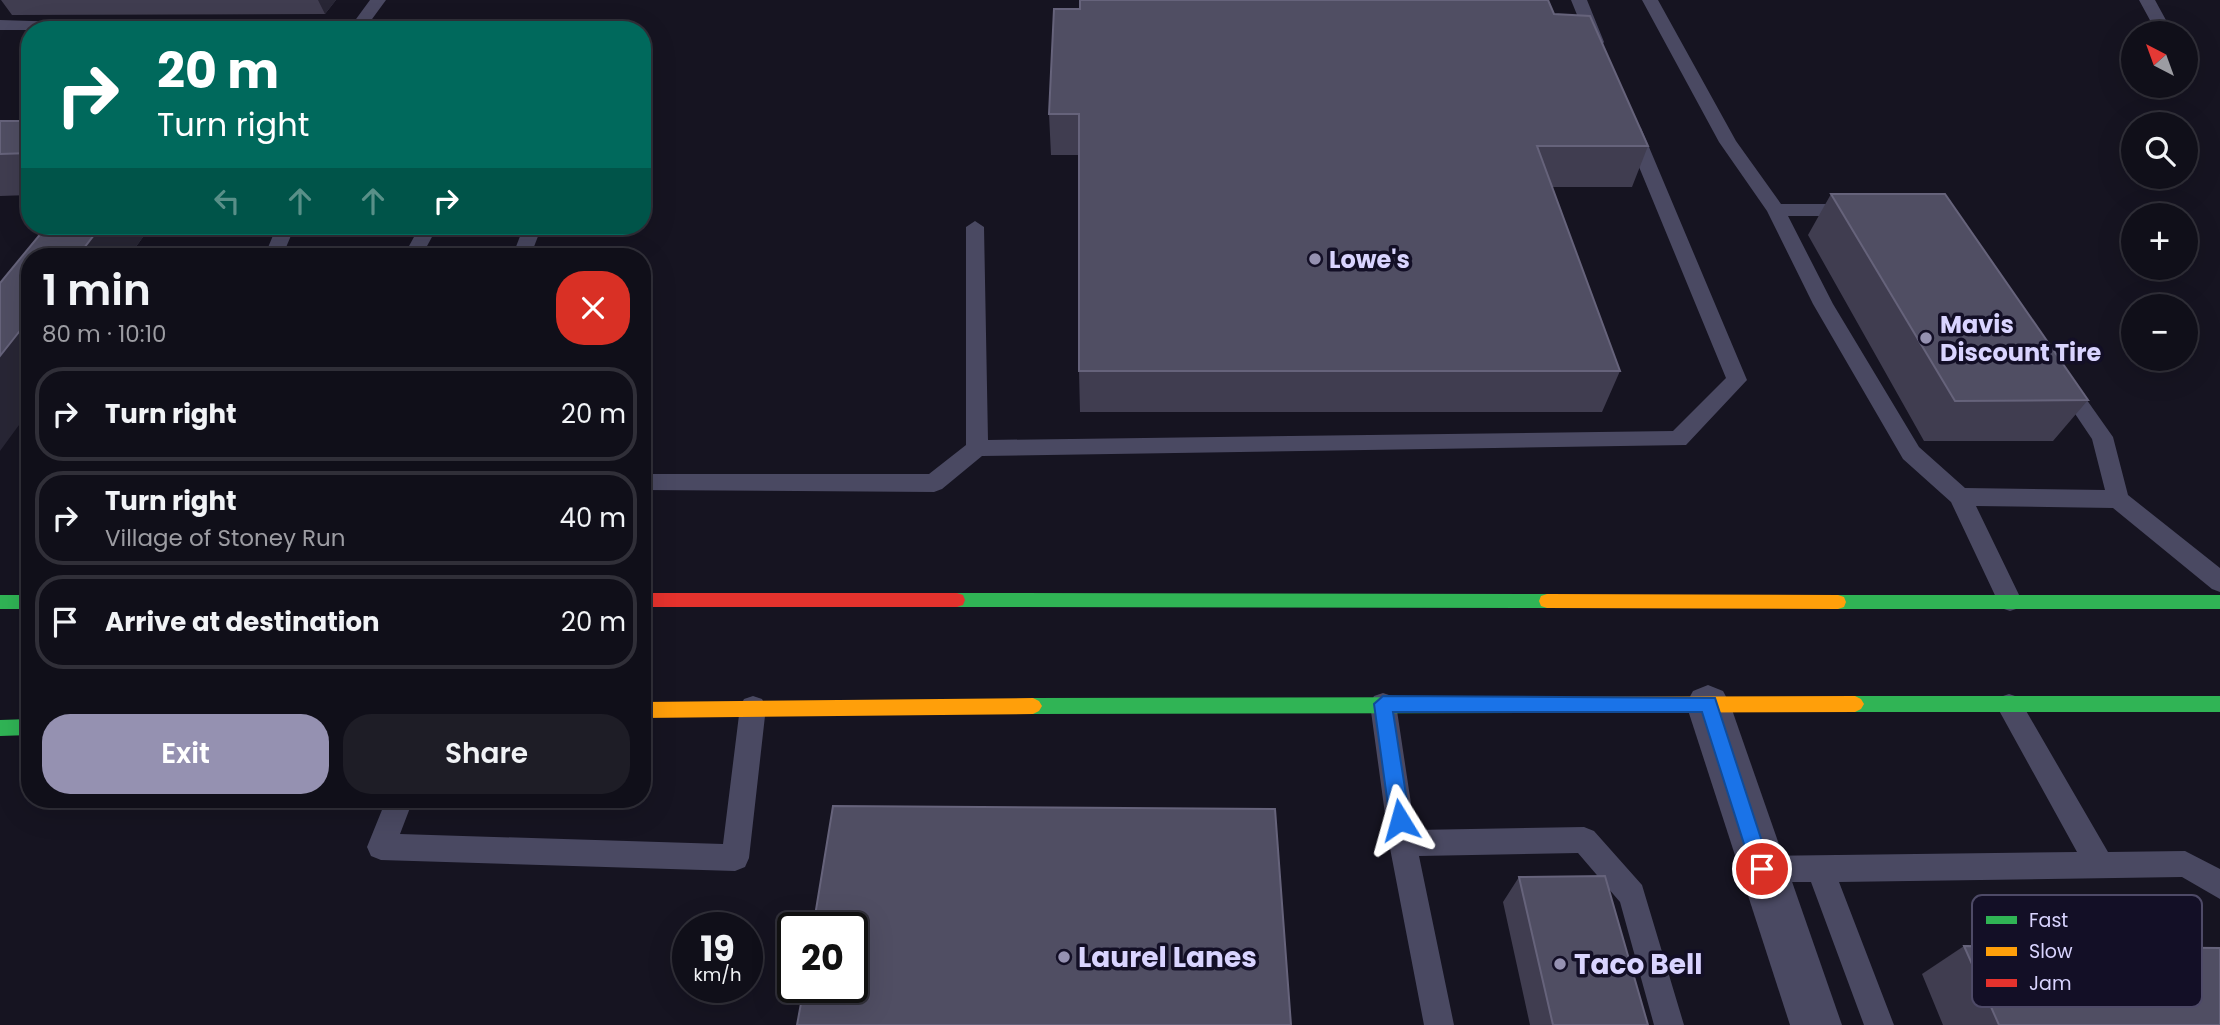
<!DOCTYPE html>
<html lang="en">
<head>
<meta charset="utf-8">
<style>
  body { margin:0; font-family:Poppins,sans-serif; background:#1e1d26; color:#f1f3f6; height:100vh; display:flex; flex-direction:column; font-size:26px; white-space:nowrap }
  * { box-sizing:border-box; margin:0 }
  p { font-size:23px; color:#9c9ca2 }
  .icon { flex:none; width:38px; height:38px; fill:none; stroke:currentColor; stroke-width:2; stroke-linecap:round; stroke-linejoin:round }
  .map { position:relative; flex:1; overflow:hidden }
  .panel { position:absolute; left:21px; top:248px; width:630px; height:560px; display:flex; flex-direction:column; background:#100f19; border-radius:28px; box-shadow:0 7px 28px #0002,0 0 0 2px #302f38 }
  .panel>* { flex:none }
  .top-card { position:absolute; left:21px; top:21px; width:630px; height:214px; border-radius:28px; box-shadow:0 7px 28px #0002,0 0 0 2px #302f38; background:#00695c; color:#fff; overflow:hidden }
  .needle { width:46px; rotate:319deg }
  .controls { position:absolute; left:2121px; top:21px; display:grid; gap:14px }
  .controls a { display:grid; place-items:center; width:77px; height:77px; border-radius:50%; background:#100f19; box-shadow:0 7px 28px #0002,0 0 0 2px #302f38; font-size:35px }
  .speed { position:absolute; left:672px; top:912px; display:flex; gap:14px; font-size:35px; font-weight:700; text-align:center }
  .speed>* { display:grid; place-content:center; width:91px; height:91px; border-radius:50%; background:#100f19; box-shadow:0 7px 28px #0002,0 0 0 2px #302f38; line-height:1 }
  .speed small { font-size:18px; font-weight:400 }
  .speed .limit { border:4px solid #111; border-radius:10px; background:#fff; color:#111 }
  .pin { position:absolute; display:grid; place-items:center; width:60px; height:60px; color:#fff; margin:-30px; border:4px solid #fff; border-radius:50%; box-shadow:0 2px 7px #0007 }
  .me { position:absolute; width:77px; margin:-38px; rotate:352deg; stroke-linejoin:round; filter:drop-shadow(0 0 5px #0008) }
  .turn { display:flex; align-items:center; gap:24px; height:147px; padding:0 21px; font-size:32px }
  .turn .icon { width:91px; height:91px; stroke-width:2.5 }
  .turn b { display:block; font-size:49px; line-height:60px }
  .lanes { display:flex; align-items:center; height:66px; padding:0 21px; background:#0003; justify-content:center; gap:35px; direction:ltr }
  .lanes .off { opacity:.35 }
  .round { display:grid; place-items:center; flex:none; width:74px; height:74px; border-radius:28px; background:#1e1d26 }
  .summary { display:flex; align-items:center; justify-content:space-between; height:119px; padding:0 21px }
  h1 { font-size:42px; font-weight:600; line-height:52px }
  .button { display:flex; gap:14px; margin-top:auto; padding:14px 21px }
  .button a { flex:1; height:80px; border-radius:28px; background:#9591b1; color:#fff; font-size:28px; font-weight:600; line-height:80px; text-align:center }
  .button a+a { background:#1e1d26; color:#f1f3f6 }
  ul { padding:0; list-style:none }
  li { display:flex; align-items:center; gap:21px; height:94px; margin:0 14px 10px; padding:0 7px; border:4px solid #302f38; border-radius:28px }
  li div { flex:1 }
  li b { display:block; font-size:26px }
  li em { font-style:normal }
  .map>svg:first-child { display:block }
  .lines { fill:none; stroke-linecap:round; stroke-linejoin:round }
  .lane { fill:#4a4962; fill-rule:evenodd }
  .street { fill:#4a4962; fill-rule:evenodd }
  .fast { fill:#30b455; fill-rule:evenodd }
  .slow { fill:#ff9f0a; fill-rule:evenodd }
  .jam { fill:#e5322d; fill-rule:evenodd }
  .wall { fill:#403d50 }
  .shaded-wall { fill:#282635 }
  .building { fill:#504e63; stroke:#66637b; stroke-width:2 }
  .route { fill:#1a73e8; stroke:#114b97; stroke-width:2 }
  .poi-dot { fill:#9591b1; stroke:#130f26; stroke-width:2.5 }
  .labels { text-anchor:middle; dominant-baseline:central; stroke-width:7; stroke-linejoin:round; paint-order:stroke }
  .poi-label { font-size:24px; font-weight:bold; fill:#d9d4ff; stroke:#130f26; text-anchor:start }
  .near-poi-label { font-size:28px; font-weight:bold; fill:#d9d4ff; stroke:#130f26; text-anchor:start }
  .key { fill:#130f26; stroke:#4e4a67; stroke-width:2 }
  .key-label { font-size:19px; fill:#d9d4ff }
</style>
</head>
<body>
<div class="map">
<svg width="2220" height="1025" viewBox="0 0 2220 1025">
  <rect width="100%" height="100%" fill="#161421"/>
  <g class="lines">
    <!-- lane -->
    <path class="lane" d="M370,0H386L364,30H348Z
      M1571,0H1587L1604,42L1602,45H1590L1588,42Z
      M1642,0H1658L1736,141L1781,204H1852L1861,210L1852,216H1788L1833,304L1919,447L1965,488L2105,490L2092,439L2055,384L2058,379H2072L2113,437L2128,495L2220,568V592L2212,589L2113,508L1976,506L2022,601L2019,608L2010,611L2001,608L1951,502L1903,459L1813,304L1767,211L1719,142Z
      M2139,0H2155L2173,33H2157Z
      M0,20L162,25L170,30H0Z
      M1632,123L1641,128L1747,380L1686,445L982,456L942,489L934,492L642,490V474H929L966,445V227L975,221L984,227L988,440L1673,431L1726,378L1623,128Z
      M277,226H295L282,257H264Z
      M420,226H438L421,257H403Z
      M524,226H542L530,257H512Z
      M1383,693L1392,696L1396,704L1415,830L1584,827L1594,831L1642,885L1684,1025H1654L1620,902L1578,853L1419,856L1454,1025H1424L1389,843L1370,704L1374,696Z
      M2009,694L2018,697L2108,852L2185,851L2220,869V899L2182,877L1839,882L1894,1025H1864L1811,882H1762L1752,879L1748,869L1752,859L1762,856L2077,852L1996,705L2000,697Z
      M753,696L762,699L766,707L749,858L745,867L735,871L381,860L371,856L367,847L386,800H413L400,834L723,844L740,707L744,699Z"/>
    <!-- street -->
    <path class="street" d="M1708,685L1723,691L1730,704L1842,1025H1790L1686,704L1693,691Z"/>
    <!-- fast -->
    <path class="fast" d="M957,593L1547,594L1553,596L1555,601L1553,606L1547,608L957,607L951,605L949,600L951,595Z
      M0,595H30V609H0Z
      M1838,595H2220V609H1838L1832,607L1830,602L1832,597Z
      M1855,696H2220V712H1855L1849,709L1846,704L1849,699Z
      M1528,697L1534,700L1537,705L1534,710L1528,713L1033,714L1027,711L1024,706L1027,701L1033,698Z
      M30,719V735L0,736V720Z"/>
    <!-- slow -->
    <path class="slow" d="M1547,594L1838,595L1844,597L1846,602L1844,607L1838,609L1547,608L1541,606L1539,601L1541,596Z
      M1855,696L1861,699L1864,704L1861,709L1855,712L1528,713L1522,710L1519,705L1522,700L1528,697Z
      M1033,698L1039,701L1042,706L1039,711L1033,714L642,718V702Z"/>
    <!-- jam -->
    <path class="jam" d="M642,593H957L963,595L965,600L963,605L957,607H642Z"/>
  </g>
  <!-- wall -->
  <path class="wall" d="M1,0H336L325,14L12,15Z
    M1554,14L1648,146L1632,187H1552L1620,371L1602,412H1080L1079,371V155H1051L1049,114Z
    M0,121H30V195L0,196Z
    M1831,194L2088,400L2053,441H1924L1808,235Z
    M36,226H151L130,255L41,232Z
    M1519,877L1648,1025H1530L1503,902Z
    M1964,946L2220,1025H1943L1922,974Z"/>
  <!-- shaded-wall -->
  <path class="shaded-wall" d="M318,0H336L325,14Z
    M95,226H151L130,255L132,257H77Z
    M30,318V410L0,451V356Z"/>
  <!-- building -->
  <path class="building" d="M1080,0H1548L1554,14L1590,16L1648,146H1537L1620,371H1079V114H1049L1054,9H1080Z
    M0,121H30V153L0,154Z
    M1831,194H1945L2088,400L1955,401Z
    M47,226H101L77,257H30V318L0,356V283Z
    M833,806L1275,809L1291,1025H797L804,987H852V928H813Z
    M1605,876L1648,1025H1553L1519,877Z
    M1964,946L2220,948V1025H1999Z"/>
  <!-- route -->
  <path class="route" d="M1383,696L1715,698L1771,869L1768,875L1762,878L1755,875L1752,869L1702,712H1393L1410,820L1407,826L1400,828L1393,826L1390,820L1374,704Z"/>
  <!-- markers -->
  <g class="poi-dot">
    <circle cx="1315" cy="259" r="7"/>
    <circle cx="1926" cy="338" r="7"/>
    <circle cx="1064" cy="957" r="7"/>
    <circle cx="1560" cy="964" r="7"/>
  </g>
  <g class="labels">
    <!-- poi labels -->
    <g class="poi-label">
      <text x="1329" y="259">Lowe's</text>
      <text x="1940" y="324">Mavis<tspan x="1940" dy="28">Discount Tire</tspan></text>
    </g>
    <!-- near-poi labels -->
    <g class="near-poi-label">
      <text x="1078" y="957">Laurel Lanes</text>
      <text x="1574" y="964">Taco Bell</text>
    </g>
  </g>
  <!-- legend -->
  <rect x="1972" y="895" width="230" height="112" rx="10" class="key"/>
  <rect x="1986" y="916" width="31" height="8" fill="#30b455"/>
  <rect x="1986" y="947" width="31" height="9" fill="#ff9f0a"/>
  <rect x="1986" y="979" width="31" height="8" fill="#e5322d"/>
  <g class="key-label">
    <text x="2029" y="927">Fast</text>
    <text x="2029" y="958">Slow</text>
    <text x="2029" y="990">Jam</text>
  </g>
</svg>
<div class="controls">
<a><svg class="needle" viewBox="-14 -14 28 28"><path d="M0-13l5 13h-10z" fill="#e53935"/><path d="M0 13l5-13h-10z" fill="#9c9ca2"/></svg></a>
<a><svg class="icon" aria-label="search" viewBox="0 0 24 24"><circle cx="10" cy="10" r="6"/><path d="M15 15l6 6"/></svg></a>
<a>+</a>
<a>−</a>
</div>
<div class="speed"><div>19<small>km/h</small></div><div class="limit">20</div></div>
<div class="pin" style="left:1762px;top:869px;background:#d93025"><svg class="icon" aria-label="arrive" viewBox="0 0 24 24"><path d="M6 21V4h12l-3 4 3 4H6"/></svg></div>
<svg class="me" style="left:1400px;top:820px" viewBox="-20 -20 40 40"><path d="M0-17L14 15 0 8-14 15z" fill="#1a73e8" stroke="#fff" stroke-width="4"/></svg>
<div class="top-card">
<div class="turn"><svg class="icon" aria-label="right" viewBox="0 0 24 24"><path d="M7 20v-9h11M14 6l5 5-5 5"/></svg><div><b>20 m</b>Turn right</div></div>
<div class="lanes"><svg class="icon off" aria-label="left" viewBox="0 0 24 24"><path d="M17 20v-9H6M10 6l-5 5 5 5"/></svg><svg class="icon off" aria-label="ahead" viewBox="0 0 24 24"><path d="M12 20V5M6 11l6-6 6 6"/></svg><svg class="icon off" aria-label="ahead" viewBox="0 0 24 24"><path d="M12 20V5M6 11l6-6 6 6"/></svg><svg class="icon" aria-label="right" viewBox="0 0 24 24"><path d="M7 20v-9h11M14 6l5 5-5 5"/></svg></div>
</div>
<section class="panel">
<div class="summary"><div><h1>1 min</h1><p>80 m · 10:10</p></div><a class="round" style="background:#d93025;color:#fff"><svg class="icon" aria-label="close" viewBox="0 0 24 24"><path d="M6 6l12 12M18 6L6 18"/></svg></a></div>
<ul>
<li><svg class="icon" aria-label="right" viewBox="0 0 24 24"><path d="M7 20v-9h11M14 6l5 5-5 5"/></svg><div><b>Turn right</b></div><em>20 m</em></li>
<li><svg class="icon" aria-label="right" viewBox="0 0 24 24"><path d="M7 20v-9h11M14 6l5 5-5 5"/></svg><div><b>Turn right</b><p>Village of Stoney Run</p></div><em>40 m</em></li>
<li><svg class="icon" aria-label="arrive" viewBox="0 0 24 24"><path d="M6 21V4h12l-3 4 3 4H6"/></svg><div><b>Arrive at destination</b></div><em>20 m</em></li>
</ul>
<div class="button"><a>Exit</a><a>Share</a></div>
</section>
</div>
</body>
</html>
